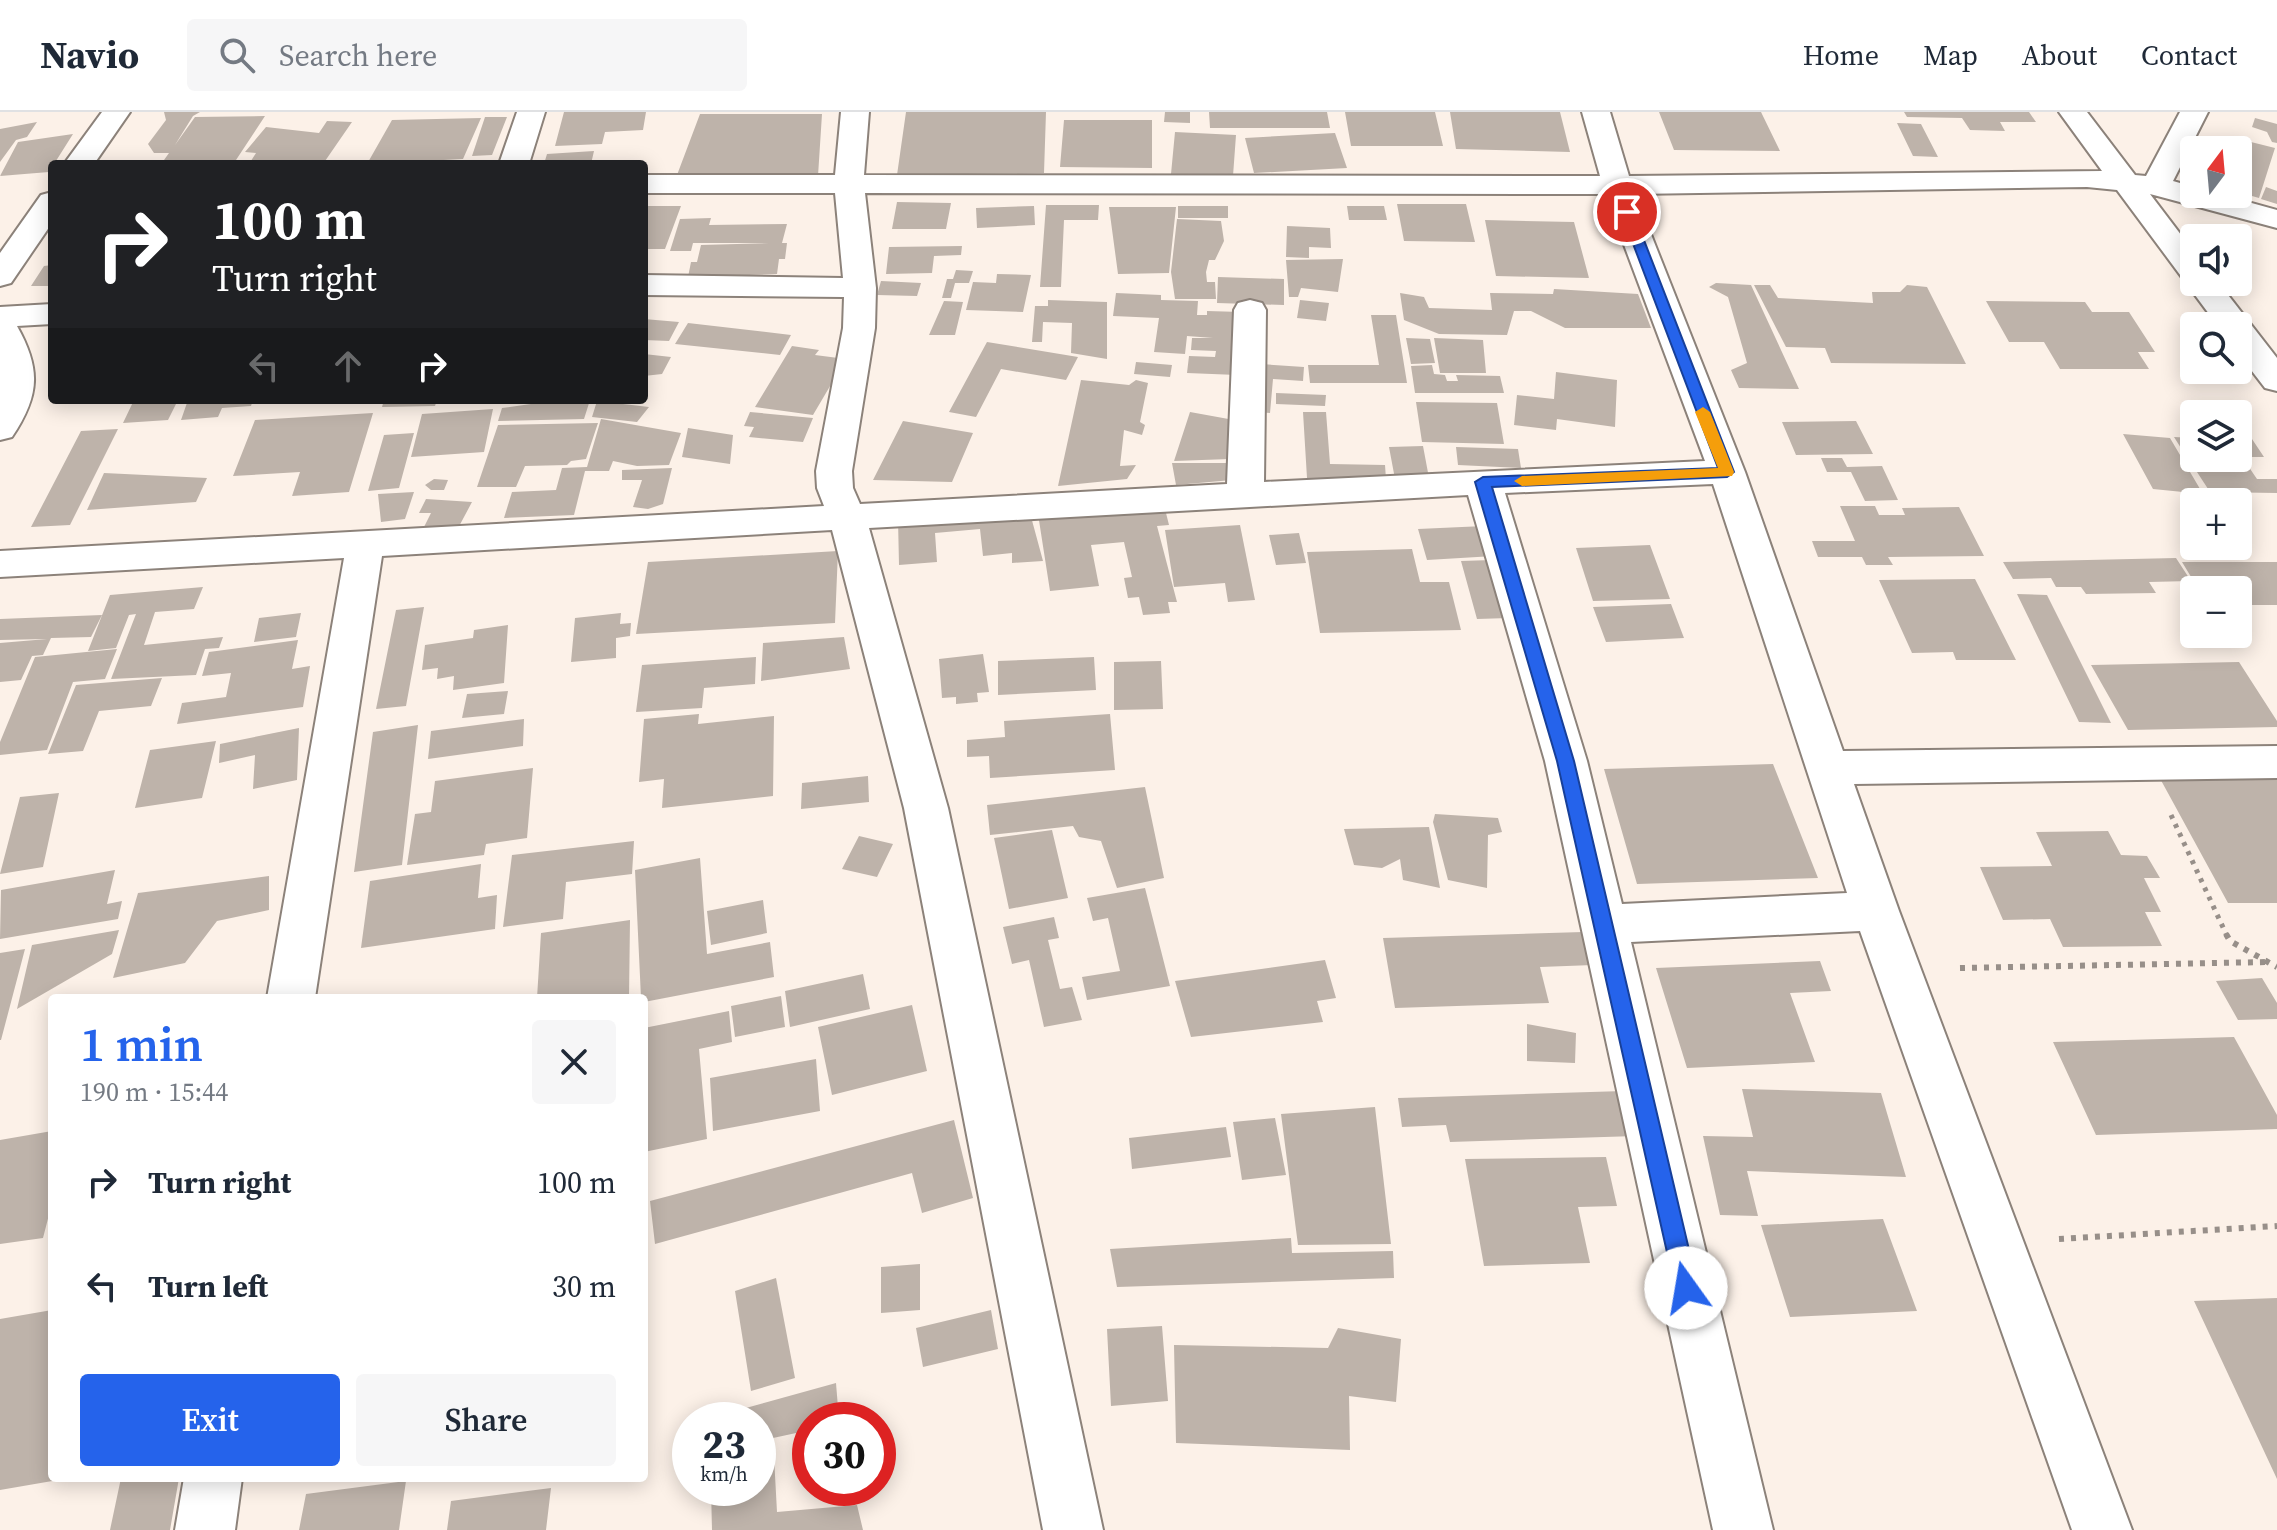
<!DOCTYPE html>
<html lang="en">
<head>
<meta charset="utf-8">
<style>
  body { margin:0; font-family:"Source Serif 4",serif; background:#f6f6f7; color:#1f2937; height:100vh; display:flex; flex-direction:column; font-size:30px; white-space:nowrap }
  * { box-sizing:border-box; margin:0 }
  p { font-size:26px; color:#747a83 }
  .icon { flex:none; width:44px; height:44px; fill:none; stroke:currentColor; stroke-width:2; stroke-linecap:round; stroke-linejoin:round }
  .map { position:relative; flex:1; overflow:hidden }
  .panel { position:absolute; left:48px; top:882px; width:600px; height:488px; display:flex; flex-direction:column; background:#fff; border-radius:8px; box-shadow:0 4px 20px #0003 }
  .panel>* { flex:none }
  .top-card { position:absolute; left:48px; top:48px; width:600px; height:244px; border-radius:8px; box-shadow:0 4px 20px #0003; background:#202124; color:#fff; overflow:hidden }
  .needle { width:52px; rotate:16deg }
  .fabs { position:absolute; left:2180px; top:24px; display:grid; gap:16px }
  .fabs a { display:grid; place-items:center; width:72px; height:72px; border-radius:8px; background:#fff; box-shadow:0 4px 20px #0003; font-size:40px }
  .speed { position:absolute; left:672px; top:1290px; display:flex; gap:16px; font-size:40px; font-weight:700; text-align:center }
  .speed>* { display:grid; place-content:center; width:104px; height:104px; border-radius:50%; background:#fff; box-shadow:0 4px 20px #0003; line-height:1 }
  .speed small { font-size:20px; font-weight:400 }
  .speed .limit { border:12px solid #d22; background:#fff; color:#111 }
  .pin { position:absolute; display:grid; place-items:center; width:68px; height:68px; color:#fff; margin:-34px; border:4px solid #fff; border-radius:50%; box-shadow:0 2px 8px #0007 }
  .me { position:absolute; width:88px; margin:-44px; rotate:347deg; stroke-linejoin:round; filter:drop-shadow(0 0 6px #0008) }
  .turn { display:flex; align-items:center; gap:28px; height:168px; padding:0 32px; font-size:36px }
  .turn .icon { width:104px; height:104px; stroke-width:2.5 }
  .turn b { display:block; font-size:56px; line-height:68px }
  .lanes { display:flex; align-items:center; height:76px; padding:0 32px; background:#0003; justify-content:center; gap:40px; direction:ltr }
  .lanes .off { opacity:.35 }
  .round { display:grid; place-items:center; flex:none; width:84px; height:84px; border-radius:8px; background:#f6f6f7 }
  .overview { display:flex; align-items:center; justify-content:space-between; height:136px; padding:0 32px }
  h1 { font-size:48px; font-weight:600; line-height:60px; color:#2563eb }
  .cta { display:flex; gap:16px; margin-top:auto; padding:16px 32px }
  .cta a { flex:1; height:92px; border-radius:8px; background:#2563eb; color:#fff; font-size:32px; font-weight:600; line-height:92px; text-align:center }
  .cta a+a { background:#f6f6f7; color:#1f2937 }
  ul { padding:0; list-style:none }
  li { display:flex; align-items:center; gap:24px; height:104px; padding:0 32px }
  li div { flex:1 }
  li b { display:block; font-size:30px }
  li em { font-style:normal }
  header { display:flex; align-items:center; gap:48px; box-sizing:border-box; height:112px; padding:0 40px; background:#fff; border-bottom:2px solid #e0e1e3 }
  header strong { font-size:38px }
  nav { display:flex; gap:44px; margin-inline-start:auto; font-size:28px }
  .search { width:560px; height:72px; background:#f6f6f7; display:flex; align-items:center; gap:20px; box-sizing:border-box; padding:0 28px; border-radius:8px; color:#747a83; font-size:30px }
  .map>svg:first-child { display:block }
  .building { fill:#beb3aa }
  .lines { fill:none; stroke-linecap:round; stroke-linejoin:round }
  .street-casing { stroke:#8c827a; stroke-width:4 }
  .path-far1 { stroke:#978f89; stroke-width:5; stroke-dasharray:4 6; stroke-linecap:butt }
  .path { stroke:#978f89; stroke-width:6; stroke-dasharray:5 7; stroke-linecap:butt }
  .street { fill:#fff; fill-rule:evenodd }
  .route { fill:#2563eb; stroke:#184099; stroke-width:2 }
  .slow { fill:#f59e0b }
</style>
</head>
<body>
<header>
<strong>Navio</strong>
<div class="search"><svg class="icon" aria-label="search" viewBox="0 0 24 24"><circle cx="10" cy="10" r="6"/><path d="M15 15l6 6"/></svg>Search here</div>
<nav><a>Home</a><a>Map</a><a>About</a><a>Contact</a></nav>
</header>
<div class="map">
<svg width="2277" height="1418" viewBox="0 0 2277 1418">
  <rect width="100%" height="100%" fill="#fcf1e8"/>
  <!-- building -->
  <path class="building" d="M164,0H200L193,4L175,33L195,5L265,4L236,48H164L169,41H154L148,32L166,8Z
    M564,0H646L643,18L605,20L602,32L555,34Z
    M906,0H1046L1044,61L897,63Z
    M1165,0H1190V11L1164,10Z
    M1209,0H1327L1330,16H1210Z
    M1345,0H1435L1443,34H1351Z
    M1450,0H1560L1570,40L1456,37Z
    M1659,0H1761L1780,39L1674,38Z
    M1904,0H2029L2036,10H2000L2005,19L1970,18L1962,6L1907,5Z
    M700,2H822L818,64L677,63Z
    M485,5H507L492,43L472,44Z
    M481,6L463,47L367,52L392,8Z
    M2255,6L2277,12V31L2272,30L2267,20L2252,15Z
    M1064,8H1152V56L1060,55Z
    M327,9L352,10L323,52H249L256,41L245,40L266,15L319,21Z
    M37,10L27,25L16,28L0,50V17Z
    M1897,11L1921,12L1938,45L1913,44Z
    M1175,20L1236,23L1233,64L1171,62Z
    M1335,21L1347,56L1254,61L1245,26Z
    M73,22L49,60L0,64L18,30Z
    M2247,29L2275,36L2259,86L2238,80V61Z
    M594,39L591,52H544L547,42Z
    M2266,75L2277,79V92L2261,87Z
    M897,90L951,91L946,117H892Z
    M1397,92H1466L1475,130L1404,129Z
    M1046,93H1099L1098,108H1064L1061,175H1040Z
    M644,94H681L665,137H644Z
    M1034,94L1035,113L977,116L976,96Z
    M1178,94H1228V106H1178Z
    M1347,94H1384L1387,108H1349Z
    M1109,95H1176L1169,161L1118,162Z
    M711,106L709,113L787,112L782,131H787L785,147H779L777,162L688,165L691,150H697L701,133L769,131H693L691,139H670L680,107Z
    M1177,107L1221,109L1224,129L1215,148H1209L1206,160L1207,170H1215L1216,187H1175L1171,160Z
    M1485,108L1574,110L1589,166L1496,164Z
    M1287,114L1330,116L1331,136L1309,135V146L1286,145Z
    M962,134L961,143L934,144L932,161L886,162L889,135Z
    M1343,147L1338,180L1301,176L1298,185H1289L1286,148Z
    M52,153V174H31L44,154Z
    M956,158L973,159L969,171H955L951,186H942L947,167H953Z
    M997,162L1031,163L1023,200L966,198L973,170L996,171Z
    M1218,165L1284,167V193L1217,191Z
    M881,169L921,171L917,184L877,183Z
    M1716,171L1751,173L1799,277L1739,276L1731,258L1747,251L1728,185L1709,175Z
    M1754,173H1770L1778,186L1873,191L1872,180H1900L1907,173L1927,175L1966,252L1831,251L1825,236L1786,235Z
    M1554,177L1638,182L1651,216H1565L1531,199H1514L1507,223L1439,222L1404,208L1400,181L1424,185L1429,196L1492,198L1490,181L1553,182Z
    M1116,181L1161,183V188L1198,189L1197,203H1207V199L1241,200L1237,263L1187,261L1189,244L1215,245L1216,239L1191,238L1192,226H1213L1187,224L1185,242L1154,240L1159,206L1113,204Z
    M1048,188L1107,190V247L1071,241L1072,211L1043,210L1042,230H1032L1035,194H1048Z
    M1300,188L1329,191L1326,209L1297,206Z
    M944,189L963,190L955,223H929Z
    M1986,189L2085,190L2092,200H2129L2155,240H2138L2149,257H2060L2044,230H2009Z
    M1371,203H1396L1407,271H1310L1308,253H1379Z
    M644,207L679,210L669,229L644,228Z
    M688,211L791,223L780,243L675,232Z
    M1406,226L1430,227L1435,251L1411,252Z
    M1434,226L1483,228L1486,261H1440Z
    M987,230L1078,245L1066,268L1001,257L976,305L949,300Z
    M792,234L819,238L815,243L846,247L813,303L755,295Z
    M644,242L671,245L662,262L644,264Z
    M1136,250L1172,253L1170,265L1134,262Z
    M1261,252L1304,255L1303,269L1273,267L1270,301L1256,300Z
    M1432,253L1434,262L1445,263L1447,269H1458L1456,263L1500,264L1504,281H1415L1411,254Z
    M1556,260L1617,268L1615,315L1557,307L1556,318L1514,313L1517,283L1554,287Z
    M1081,268L1129,273L1136,268L1148,271L1140,310L1145,313L1142,323L1124,318L1120,354L1136,353L1127,367L1058,374Z
    M1276,281L1326,283L1325,294L1276,292Z
    M134,288H178L168,308L123,311Z
    M188,288H253L251,294L222,296L218,305L181,308Z
    M384,288H437L435,294L382,295Z
    M559,288H590L584,307L498,309L502,296Z
    M597,289L649,295L637,310L592,305Z
    M1416,290L1497,291L1504,332L1422,330Z
    M493,297L484,340L411,345L422,302Z
    M750,300L813,306L803,330L749,325L754,315L744,314Z
    M1190,300L1234,308L1230,347L1174,349Z
    M1303,300H1326L1330,352L1385,353L1386,367L1307,366Z
    M373,301L349,380L292,384L300,360L233,364L255,308Z
    M601,307L681,321L669,353L637,354L613,349L609,359H585L574,403L504,406L512,380L556,378L562,356L587,355Z
    M903,309L973,321L952,370L873,368Z
    M1856,309L1873,342L1796,343L1782,310Z
    M598,311L586,347L571,349L567,353L525,354L516,375H477L498,313Z
    M688,316L733,323L730,352L682,345Z
    M118,317L70,413L31,415L81,319Z
    M414,321L399,376L368,379L384,323Z
    M2123,322L2170,326L2203,382L2153,377Z
    M2174,325L2194,326V344H2186Z
    M2238,326L2252,327L2264,345H2242L2257,367H2277V381L2210,380L2197,360H2213L2204,346H2238Z
    M1423,334L1429,366L1395,367L1389,335Z
    M1456,335L1518,337L1521,356L1458,353Z
    M1821,346H1842L1847,355L1882,354L1898,388L1865,389L1851,360H1827Z
    M1172,351H1232V368L1176,373Z
    M672,356L663,392L648,397L633,395L642,368H622V358Z
    M104,361L207,366L196,390L87,398Z
    M434,367L448,368L444,378H431L425,373Z
    M414,380L405,407L381,410L378,382Z
    M426,387L472,390L456,420L423,417L431,401H419Z
    M1840,394H1875L1879,403H1905L1902,396L1959,395L1984,444L1888,445L1893,453H1866L1862,445H1818L1812,429H1855Z
    M1165,397L1169,413L1157,414L1177,490H1168L1170,501L1143,503L1139,485L1128,486L1124,466L1132,465L1124,430L1091,433L1099,474L1050,479L1038,402Z
    M1030,401L1043,449L1012,451V441L983,444L980,417L935,421L937,450L899,453L898,407Z
    M1240,413L1255,488L1228,490L1225,471L1174,475L1165,418Z
    M1484,414L1494,444L1427,448L1418,417Z
    M1299,421L1306,451L1276,453L1269,423Z
    M1650,433L1670,487L1593,489L1576,436Z
    M1412,437L1420,470H1449L1461,518L1320,521L1307,440Z
    M838,439L835,511L636,522L648,450Z
    M2176,446L2191,469L2149,470L2156,481L2086,482L2081,475H2056L2051,466L2013,467L2003,450Z
    M1492,448L1509,506L1477,507L1461,449Z
    M2182,450H2277V493H2238V478H2199Z
    M1975,467L2016,548H1956L1953,540L1912,541L1879,468Z
    M203,475L194,497L155,500L144,533L223,525L219,536L205,537L196,563L111,567L136,502L129,503L116,536L88,539L110,483Z
    M2017,482L2047,483L2111,611L2079,610Z
    M1671,492L1684,526L1606,530L1593,495Z
    M424,495L406,594L376,597L396,498Z
    M301,501L296,525L254,530L259,506Z
    M621,501L620,512L631,511L630,524L616,526V546L571,550L575,506Z
    M102,503L91,525L51,526L43,543L32,544L21,568L0,570V531L47,527L0,528V507Z
    M508,513L504,571L453,578L454,564L437,567L438,556L422,558L425,533L473,526L474,518Z
    M844,525L850,557L761,569L763,531Z
    M298,528L292,557L310,554L303,595L177,612L182,591L226,585L231,561L202,564L209,540Z
    M117,537L105,567L73,570L47,638L0,643V630L35,545Z
    M983,542L989,580L977,581L978,590L956,592V585L942,586L939,547Z
    M756,545L755,572L704,576L702,596L636,600L642,553Z
    M1094,545L1096,578L998,583V549Z
    M1161,549L1163,597L1114,598V550Z
    M2239,550L2277,609V615L2128,618L2091,553Z
    M162,566L151,594L99,599L83,639L48,642L76,573Z
    M508,579L504,602L462,606L467,582Z
    M699,602L698,612L774,604L773,684L662,696L664,667L639,670L644,607Z
    M1110,602L1115,658L990,666L989,644L967,645V628L1005,625L1004,609Z
    M524,607L523,634L428,647L431,619Z
    M418,613L402,753L354,760L373,620Z
    M299,616L297,668L253,677L255,643L219,651L220,632Z
    M216,629L202,686L135,696L150,638Z
    M1773,652L1818,766L1637,772L1604,657Z
    M533,656L527,726L486,732L484,743L407,753L415,702L431,700L435,669Z
    M2277,660V791H2228L2157,661Z
    M868,664L869,690L801,697L802,671Z
    M1145,675L1164,766L1117,776L1101,729L1079,725L1073,714L990,723L987,693Z
    M59,681L43,755L0,762L20,685Z
    M1435,702L1498,706L1502,720L1488,723L1487,776L1448,768L1433,710Z
    M1429,715L1440,776L1403,768L1400,747L1382,756L1354,753L1344,717Z
    M1052,718L1068,786L1009,797L994,726Z
    M2108,719L2121,743L2147,744L2160,766H2144L2161,800H2145L2162,834L2063,835L2050,807L2003,808L1980,755L2052,754L2036,720Z
    M859,724L893,732L877,765L842,757Z
    M634,729L632,762L566,770L563,807L503,815L512,743Z
    M700,746L707,842L770,830L774,865L644,890V886H641L635,758Z
    M481,752L478,786L497,783L495,817L361,836L370,769Z
    M115,758L107,792L122,789L118,807L0,827L1,778Z
    M269,764V798L217,809L185,851L113,866L138,781Z
    M1145,776L1170,874L1087,888L1082,865L1120,859L1108,806L1093,809L1087,786Z
    M763,788L767,821L711,833L707,799Z
    M1054,805L1059,826L1048,828L1060,877L1072,875L1082,908L1044,915L1029,848L1012,852L1003,815Z
    M630,808L629,886H537L541,821Z
    M119,818L112,842L17,897L32,833Z
    M1583,820L1593,853L1540,855L1549,891L1395,896L1383,826Z
    M25,837L1,928H0V841Z
    M1325,848L1336,886L1317,889L1323,910L1191,925L1175,869Z
    M1820,849L1831,879L1790,881L1815,950L1687,956L1656,856Z
    M863,862L870,897L790,915L785,879Z
    M2262,866L2277,891V907L2238,908L2216,869Z
    M781,884L785,915L735,925L731,894Z
    M912,893L927,959L832,983L818,915Z
    M729,899L732,930L699,937L707,1027L644,1040V916Z
    M1527,912L1576,921L1575,951L1527,949Z
    M2234,925L2277,1003V1017L2096,1023L2053,930Z
    M816,947L820,999L713,1019L710,966Z
    M1742,977L1881,981L1906,1065L1747,1059L1758,1104L1720,1103L1703,1024L1753,1025Z
    M1624,979L1636,1024L1450,1030L1446,1013L1402,1015L1398,986Z
    M1375,995L1391,1132L1298,1133L1281,1002Z
    M1275,1006L1286,1063L1242,1068L1233,1010Z
    M954,1008L973,1086L922,1101L912,1061L655,1132L650,1089Z
    M1226,1015L1231,1045L1132,1057L1129,1026Z
    M52,1019V1091L43,1126L0,1132V1028Z
    M1606,1045L1617,1094L1578,1095L1590,1151L1484,1154L1465,1047Z
    M1883,1107L1917,1199L1790,1205L1761,1113Z
    M1291,1126L1292,1141L1393,1139L1394,1166L1117,1175L1110,1137Z
    M920,1152V1198L881,1201V1155Z
    M776,1166L795,1266L751,1279L735,1179Z
    M2277,1186V1367L2194,1189Z
    M52,1198V1366L58,1368L0,1378V1207Z
    M991,1198L998,1237L923,1255L916,1216Z
    M1162,1214L1168,1289L1111,1294L1107,1217Z
    M1338,1216L1401,1227L1396,1290L1349,1284L1350,1338L1176,1331L1174,1233L1328,1236Z
    M836,1271L839,1308H810V1318L773,1326L777,1400L857,1393L863,1418H712L711,1376H758V1308L706,1307Z
    M121,1366H179L170,1418H110Z
    M406,1369L399,1418H299L306,1382Z
    M551,1376L546,1418H447L451,1389Z"/>
  <g class="lines">
    <defs>
      <path id="street" d="M102,0H130L94,52H64Z
        M517,0H545L529,52H499Z
        M841,0H869L864,63L1600,64L1582,0H1610L1629,64L2102,59L2059,0H2087L2135,63L2146,64L2180,0H2208L2173,69L2194,75V82H2219L2277,98V116L2150,82L2194,140V170H2218L2277,246V279L2265,276L2238,241V214H2218L2117,78L2087,75L1635,82L1745,360L1843,639L2277,634V666L1854,672L1899,799L2132,1418H2072L1860,819L1631,830L1773,1418H1713L1545,649L1468,383L869,416L948,696L1103,1418H1043L904,696L832,418L382,444L315,886H267L344,446L0,465V439L824,394L817,376L816,359L843,216L844,185L644,183V163L843,166L835,81H644V63H835ZM865,81L1605,82L1705,349L1264,370L1266,198L1262,191L1250,188L1238,191L1234,198L1227,372L860,392L853,376L852,359L875,216L876,176ZM1713,372L1847,781L1622,792L1587,649L1505,381Z
        M52,80V111L11,171L0,174V141L41,83Z
        M52,192V212L17,214C41,257 40,283 12,325L0,328V195Z
        M184,1366H242L235,1418H175Z"/>
    </defs>
    <!-- street casing -->
    <use href="#street" class="street-casing"/>
    <!-- path-far1 -->
    <path class="path-far1" d="M2171,703L2227,824"/>
    <!-- path -->
    <path class="path" d="M2226,822L2230,829L2277,855
      M1960,856L2268,850
      M2059,1127L2277,1114"/>
    <!-- street -->
    <use href="#street" class="street"/>
  </g>
  <!-- route -->
  <path class="route" d="M1627,96L1633,100L1734,360L1727,365L1492,375L1574,649L1698,1176L1694,1184L1686,1187L1678,1184L1675,1176L1557,649L1475,370L1483,365L1718,356L1621,100Z"/>
  <!-- slow -->
  <path class="slow" d="M1703,295L1710,300L1734,360L1732,364L1522,374L1514,369L1522,364L1718,356L1695,300Z"/>
</svg>
<div class="fabs">
<a><svg class="needle" viewBox="-14 -14 28 28"><path d="M0-13l5 13h-10z" fill="#e53935"/><path d="M0 13l5-13h-10z" fill="#747a83"/></svg></a>
<a><svg class="icon" aria-label="sound" viewBox="0 0 24 24"><path d="M4 9h4l5-4v14l-5-4H4zM17 9q2 3 0 6"/></svg></a>
<a><svg class="icon" aria-label="search" viewBox="0 0 24 24"><circle cx="10" cy="10" r="6"/><path d="M15 15l6 6"/></svg></a>
<a><svg class="icon" aria-label="layers" viewBox="0 0 24 24"><path d="M12 4l9 5-9 5-9-5zM3 14l9 5 9-5"/></svg></a>
<a>+</a>
<a>−</a>
</div>
<div class="speed"><div>23<small>km/h</small></div><div class="limit">30</div></div>
<div class="pin" style="left:1627px;top:100px;background:#d93025"><svg class="icon" aria-label="arrive" viewBox="0 0 24 24"><path d="M6 21V4h12l-3 4 3 4H6"/></svg></div>
<svg class="me" style="left:1686px;top:1176px" viewBox="-20 -20 40 40"><circle r="19" fill="#fff"/><path d="M0-13L10 11 0 6-10 11z" fill="#2563eb"/></svg>
<div class="top-card">
<div class="turn"><svg class="icon" aria-label="right" viewBox="0 0 24 24"><path d="M7 20v-9h11M14 6l5 5-5 5"/></svg><div><b>100 m</b>Turn right</div></div>
<div class="lanes"><svg class="icon off" aria-label="left" viewBox="0 0 24 24"><path d="M17 20v-9H6M10 6l-5 5 5 5"/></svg><svg class="icon off" aria-label="ahead" viewBox="0 0 24 24"><path d="M12 20V5M6 11l6-6 6 6"/></svg><svg class="icon" aria-label="right" viewBox="0 0 24 24"><path d="M7 20v-9h11M14 6l5 5-5 5"/></svg></div>
</div>
<section class="panel">
<div class="overview"><div><h1>1 min</h1><p>190 m · 15:44</p></div><a class="round"><svg class="icon" aria-label="close" viewBox="0 0 24 24"><path d="M6 6l12 12M18 6L6 18"/></svg></a></div>
<ul>
<li><svg class="icon" aria-label="right" viewBox="0 0 24 24"><path d="M7 20v-9h11M14 6l5 5-5 5"/></svg><div><b>Turn right</b></div><em>100 m</em></li>
<li><svg class="icon" aria-label="left" viewBox="0 0 24 24"><path d="M17 20v-9H6M10 6l-5 5 5 5"/></svg><div><b>Turn left</b></div><em>30 m</em></li>
</ul>
<div class="cta"><a>Exit</a><a>Share</a></div>
</section>
</div>
</body>
</html>
